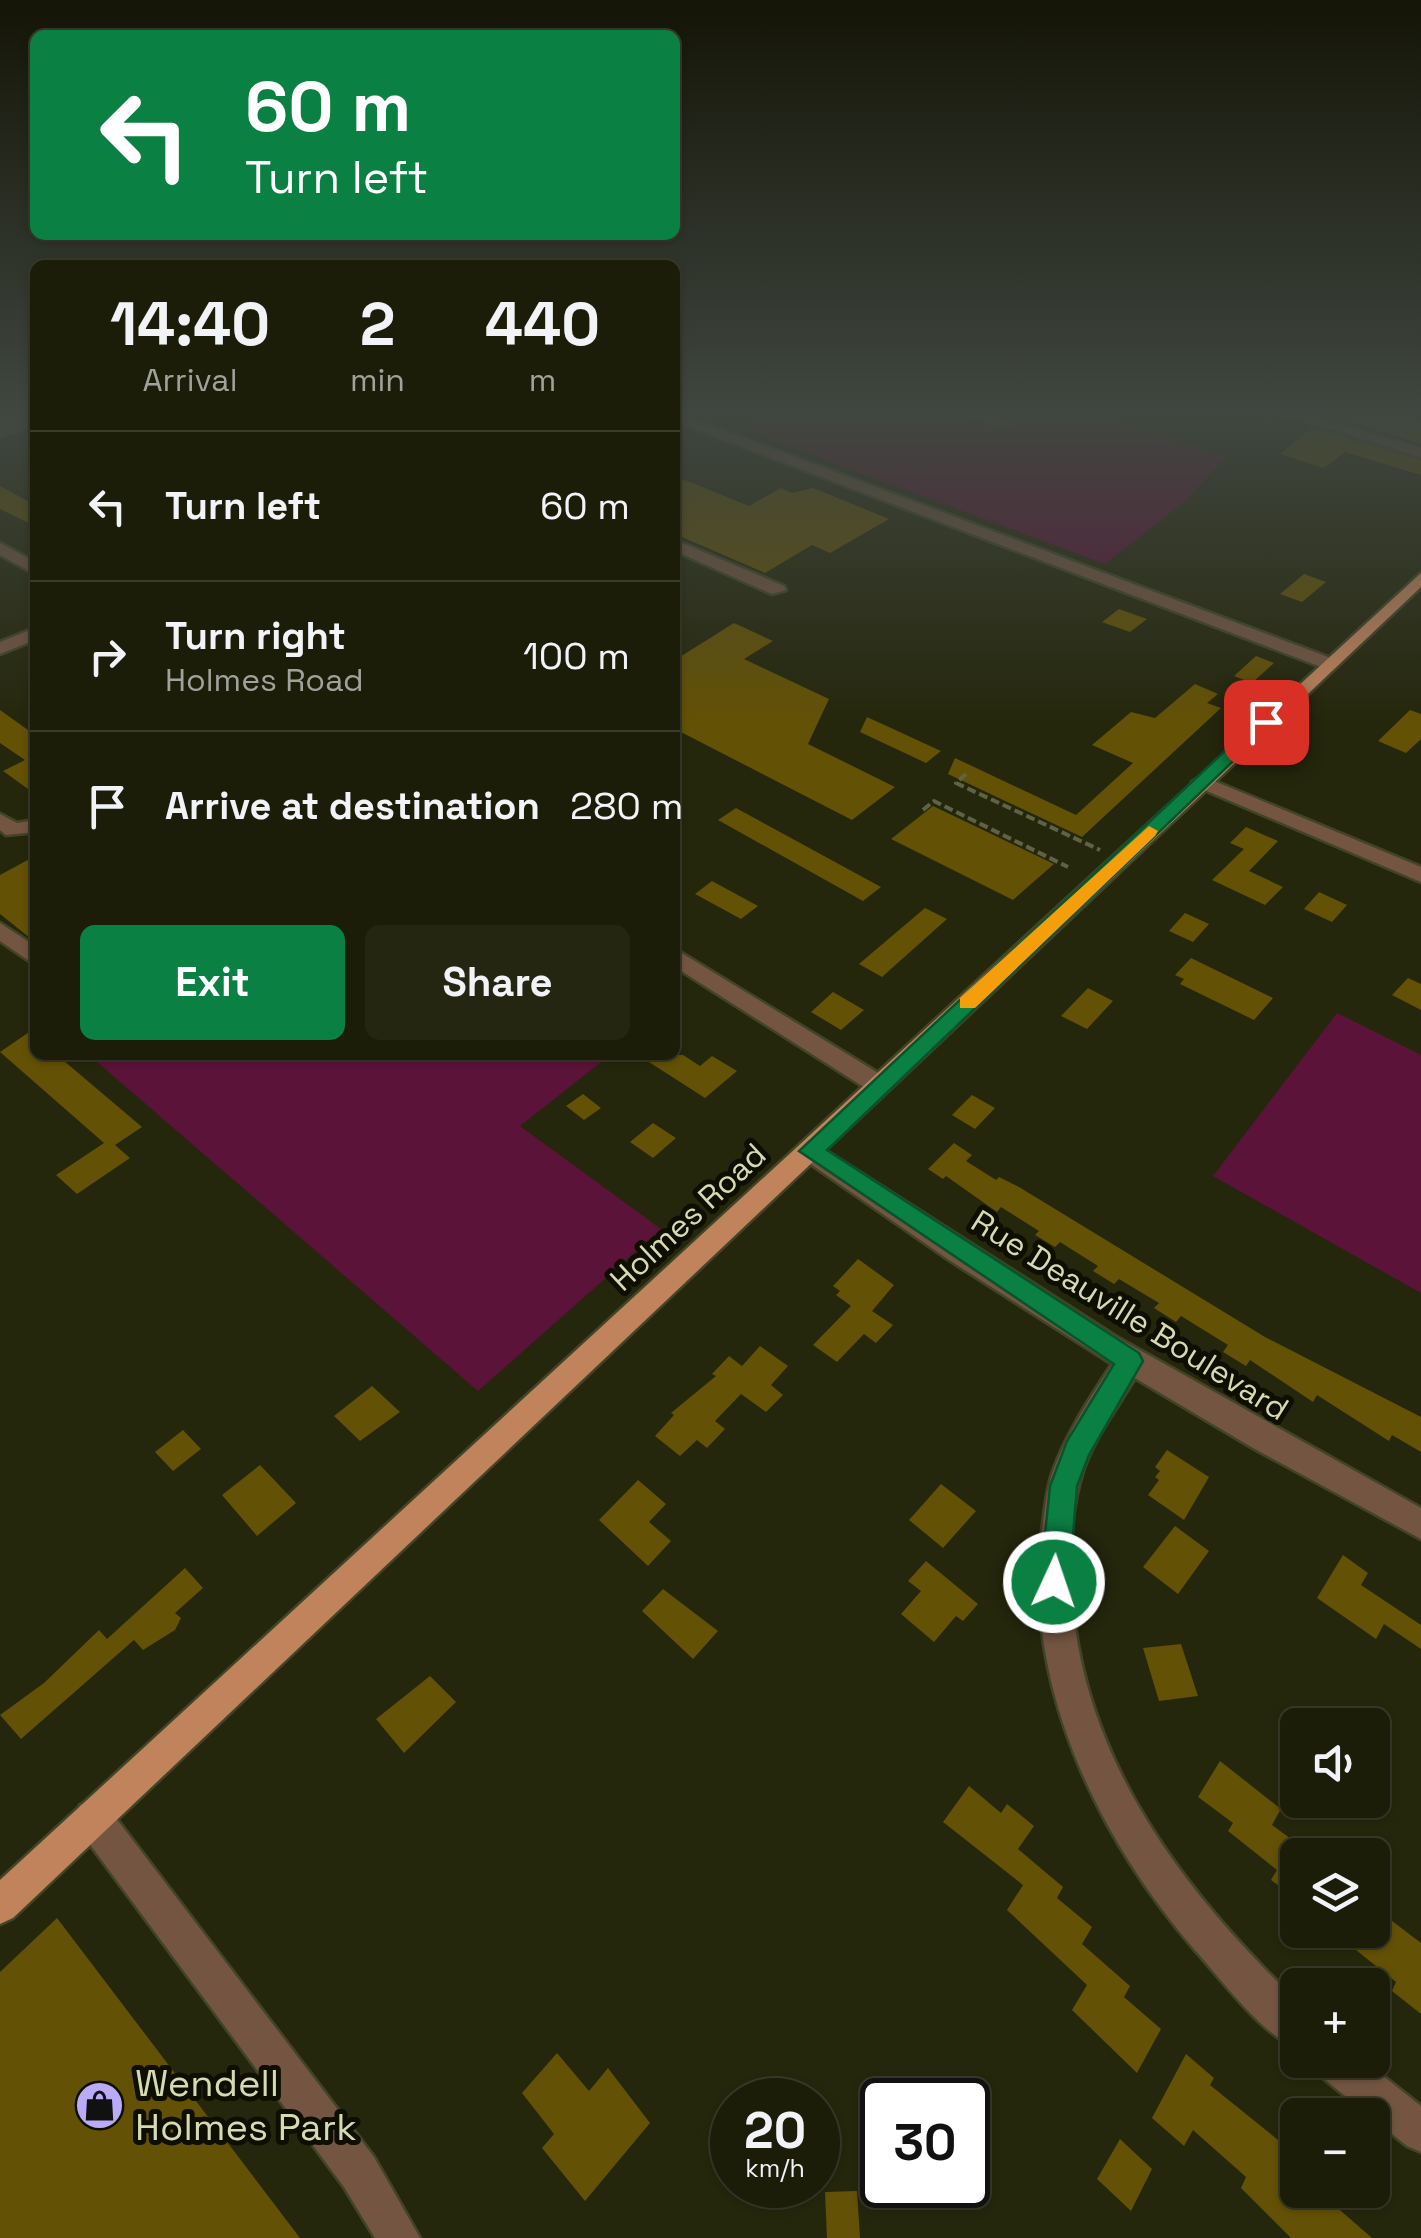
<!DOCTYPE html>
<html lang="en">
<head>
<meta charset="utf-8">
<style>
  body { margin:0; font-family:"Space Grotesk",sans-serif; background:#252612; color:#f1f3f6; height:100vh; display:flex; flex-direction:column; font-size:38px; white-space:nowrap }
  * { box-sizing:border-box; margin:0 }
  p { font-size:32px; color:#a0a29c }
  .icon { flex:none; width:55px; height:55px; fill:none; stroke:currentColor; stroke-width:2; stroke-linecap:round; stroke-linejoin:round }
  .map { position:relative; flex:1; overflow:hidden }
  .drawer { position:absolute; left:30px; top:260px; width:650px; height:800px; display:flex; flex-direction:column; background:#1c1d09; border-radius:15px; box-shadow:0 2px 8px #0004,0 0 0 2px #3a3b2a }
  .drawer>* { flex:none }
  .top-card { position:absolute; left:30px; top:30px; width:650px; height:210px; border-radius:15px; box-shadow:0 2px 8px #0004,0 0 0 2px #3a3b2a; background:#0b8043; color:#fff; overflow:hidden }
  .controls { position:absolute; left:1280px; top:1708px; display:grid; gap:20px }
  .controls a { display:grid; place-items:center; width:110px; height:110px; border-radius:15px; background:#1c1d09; box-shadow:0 2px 8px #0004,0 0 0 2px #3a3b2a; font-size:50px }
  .speed { position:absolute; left:710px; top:2078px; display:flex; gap:20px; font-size:50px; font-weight:700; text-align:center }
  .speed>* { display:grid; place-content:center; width:130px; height:130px; border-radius:50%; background:#1c1d09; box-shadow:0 2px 8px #0004,0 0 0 2px #3a3b2a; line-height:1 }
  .speed small { font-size:25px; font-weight:400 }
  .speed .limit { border:5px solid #111; border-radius:15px; background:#fff; color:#111 }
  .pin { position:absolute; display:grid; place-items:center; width:85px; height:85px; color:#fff; margin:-42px; border-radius:20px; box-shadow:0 5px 15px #0006 }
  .me { position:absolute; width:110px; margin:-55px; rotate:3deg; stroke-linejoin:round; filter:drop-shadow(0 0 8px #0008) }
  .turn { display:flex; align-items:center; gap:35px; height:210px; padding:0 50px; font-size:45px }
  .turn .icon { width:130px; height:130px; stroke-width:2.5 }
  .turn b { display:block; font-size:70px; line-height:85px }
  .eta { display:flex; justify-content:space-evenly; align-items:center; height:170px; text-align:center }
  .eta b { font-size:60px; font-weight:600; line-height:70px }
  .button { display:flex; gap:20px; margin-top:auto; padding:20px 50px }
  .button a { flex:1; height:115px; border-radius:15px; background:#0b8043; color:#fff; font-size:40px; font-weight:600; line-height:115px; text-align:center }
  .button a+a { background:#252612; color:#f1f3f6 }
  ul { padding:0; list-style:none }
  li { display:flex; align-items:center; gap:30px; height:150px; padding:0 50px; border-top:2px solid #3a3b2a }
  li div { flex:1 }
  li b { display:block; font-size:38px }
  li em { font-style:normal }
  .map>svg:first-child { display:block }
  .green { fill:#5b1339 }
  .building { fill:#635105 }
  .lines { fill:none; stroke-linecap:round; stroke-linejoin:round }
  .minor-casing { stroke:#414426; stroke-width:5 }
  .major-casing { stroke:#414426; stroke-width:5 }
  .path { stroke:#606343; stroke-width:4; stroke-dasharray:9 4; stroke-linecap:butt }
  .minor { fill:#735542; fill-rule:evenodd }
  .major { fill:#c0835c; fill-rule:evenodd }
  .route { fill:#0b8043; stroke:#07532c; stroke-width:2.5 }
  .slow { fill:#f59e0b }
  .labels { text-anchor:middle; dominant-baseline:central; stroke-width:10; stroke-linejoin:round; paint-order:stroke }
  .street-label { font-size:32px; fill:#d5dab1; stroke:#0e0f00 }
  .near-poi-label { font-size:38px; fill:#d5dab1; stroke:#0e0f00; text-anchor:start }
</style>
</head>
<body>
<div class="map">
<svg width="1421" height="2238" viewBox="0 0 1421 2238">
  <rect width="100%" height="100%" fill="#25270c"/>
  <!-- green -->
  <path class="green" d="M779,410H1079L1226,457L1184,502L1105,564L740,428Z
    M1337,1013L1421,1055V1293L1213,1176Z
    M89,1055H610L520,1126L661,1229L478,1391Z"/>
  <!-- building -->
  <path class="building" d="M0,410H8L35,426L0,439Z
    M1334,410H1390L1421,419V444L1326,416Z
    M1312,427L1421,460V475L1345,452L1324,468L1280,454Z
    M675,476L749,506L781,488L792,493L813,488L889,519L830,553L812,545L765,573L675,534Z
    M0,486L35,505V526L0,509Z
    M1304,574L1326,582L1302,602L1280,594Z
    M1119,609L1147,619L1130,632L1102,622Z
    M734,623L773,641L744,659L829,699L808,744L895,787L852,820L675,729V660Z
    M1256,656L1274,663L1252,683L1234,676Z
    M1195,684L1218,694L1207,703L1221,708L1082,837L948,774L955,758L1076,815L1133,763L1092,745L1131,712L1155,718Z
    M0,710L35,735V794L3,771L25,760L0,743Z
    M1410,710L1421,714V739L1406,753L1378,741Z
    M867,717L941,751L926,763L860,732Z
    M933,806L1054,864L1013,900L891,839Z
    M736,808L881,887L863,901L718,820Z
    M1246,827L1278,841L1249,871L1283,887L1265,905L1212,880L1244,849L1230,843Z
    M35,856V942L0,914V875Z
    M712,881L758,906L741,919L695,894Z
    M1319,892L1347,905L1332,922L1304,909Z
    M925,908L947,919L882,977L859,964Z
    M1185,913L1209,924L1193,942L1169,931Z
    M1191,958L1273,998L1254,1020L1180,984L1184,979L1175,975Z
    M1408,978L1421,984V1010L1392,995Z
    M1088,988L1113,1001L1087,1029L1061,1016Z
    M833,992L864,1010L841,1030L811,1012Z
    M35,1028V1055H57L142,1127L115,1145L130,1158L77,1194L56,1175L104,1143L0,1052Z
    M638,1055H683L700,1066L712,1056L737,1071L705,1098Z
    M583,1094L601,1108L584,1120L566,1106Z
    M972,1095L995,1108L975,1129L952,1115Z
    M653,1123L676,1138L653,1158L630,1142Z
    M954,1143L972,1155L966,1161L996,1180L999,1177L1019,1187L1265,1337L1421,1417V1452L1392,1435L1389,1441L1317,1395L1313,1402L1250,1360L1246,1366L1223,1352L1228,1345L1181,1316L1176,1322L1154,1308L1159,1303L1119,1279L1114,1284L1093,1271L1098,1266L1060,1242L1055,1247L1035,1235L1039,1231L1001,1207L997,1212L946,1176L943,1179L928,1169Z
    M858,1259L894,1285L872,1311L893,1325L876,1343L864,1334L837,1362L813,1345L851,1306L836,1295L840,1291L833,1286Z
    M760,1346L788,1366L771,1385L783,1395L766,1412L741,1394L715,1421L725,1429L707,1448L697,1440L680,1456L655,1436L674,1415L671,1413L716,1376L712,1374L729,1356L742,1366Z
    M372,1386L400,1412L360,1441L334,1416Z
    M183,1430L201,1449L173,1471L155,1452Z
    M1167,1450L1209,1477L1184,1520L1148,1495L1159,1480L1155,1477L1160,1471L1155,1467Z
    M260,1465L296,1503L257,1536L222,1495Z
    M638,1480L666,1504L649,1522L671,1541L648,1566L599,1520Z
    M941,1484L976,1511L943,1548L909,1520Z
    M1175,1526L1209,1551L1178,1594L1143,1567Z
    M1343,1555L1368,1573L1361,1585L1421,1625V1649L1384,1624L1376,1639L1317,1598Z
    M926,1561L978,1604L963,1621L956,1616L934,1642L901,1614L921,1591L908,1581Z
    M185,1568L203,1588L175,1613L181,1618L175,1630L143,1650L134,1640L21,1739L0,1715L44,1683L99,1630L107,1639Z
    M663,1589L718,1631L693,1659L642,1611Z
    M1181,1644L1198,1696L1159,1701L1143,1648Z
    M430,1676L456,1702L404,1753L376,1719Z
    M1220,1761L1281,1809L1272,1825L1298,1844V1900L1271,1880L1277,1870L1228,1831L1233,1823L1198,1797Z
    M969,1786L1001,1813L1007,1804L1034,1826L1018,1849L1063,1887L1057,1898L1092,1927L1082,1944L1130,1986L1124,1997L1161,2029L1137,2073L1072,2010L1087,1985L1007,1910L1023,1885L943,1822Z
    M1379,1911L1421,1943V2014L1392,1991L1396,1982L1331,1930H1372Z
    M57,1918L300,2238H0V1972Z
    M557,2053L589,2091L608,2068L650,2123L585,2201L542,2148L554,2134L522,2093Z
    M1186,2054L1214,2078L1210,2085L1298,2156V2190H1317L1372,2238H1291L1241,2188L1246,2177L1193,2130L1184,2146L1152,2118Z
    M1120,2139L1152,2169L1131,2211L1097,2179Z
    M857,2191L860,2238H827L825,2192Z"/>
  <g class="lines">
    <defs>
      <path id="minor" d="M956,410H976L1012,424L1000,427Z
        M1269,410H1290L1421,448V457Z
        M675,412L1336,660L1339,664L1324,668L675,421Z
        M675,540L784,586L786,590L772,594L675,551Z
        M0,543L35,562V574L0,555Z
        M35,628V640L0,654V642Z
        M1202,776L1421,867V882L1195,786L1192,782Z
        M0,814L17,823L35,820V832L6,835L0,830Z
        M0,923L35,946V965L0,941Z
        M675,949L888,1079L891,1085L888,1091H870L675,967Z
        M811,1141L1120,1339L1421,1508V1539L1253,1448L1135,1378C1117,1408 1094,1438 1083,1471C1070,1511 1069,1559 1072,1600C1085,1763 1184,1892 1298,2002V2049C1261,2034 1221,1979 1194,1949C1097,1836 1023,1683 1042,1531C1045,1511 1046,1490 1053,1471C1067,1432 1090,1398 1112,1364L949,1260L802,1158L798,1151L802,1144Z
        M93,1800L106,1805L374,2157L420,2238H375L344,2187L80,1831L75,1818L80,1805Z
        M1312,2060H1363L1421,2106V2152L1407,2146L1318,2074Z"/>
      <path id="major" d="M1421,573V587L13,1918L0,1924V1880Z"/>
    </defs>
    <!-- minor casing -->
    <use href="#minor" class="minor-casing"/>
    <!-- major casing -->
    <use href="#major" class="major-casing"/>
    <!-- path -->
    <path class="path" d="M966,774L956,783L1100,850
      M923,810L934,801L1068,867"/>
    <!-- minor -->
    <use href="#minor" class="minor"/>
    <!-- major -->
    <use href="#major" class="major"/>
  </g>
  <!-- sky -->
  <linearGradient id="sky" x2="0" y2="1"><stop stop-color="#141507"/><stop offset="0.57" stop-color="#404740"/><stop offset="1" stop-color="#404740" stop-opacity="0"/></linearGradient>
  <rect width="1421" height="723" fill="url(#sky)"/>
  <!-- route -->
  <path class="route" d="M1260,718L1274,722L827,1150L1139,1353L1143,1361L1089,1455L1077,1486L1069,1582L1065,1592L1054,1596L1044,1592L1040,1582L1050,1486L1067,1441L1114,1364L799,1151Z"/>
  <!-- slow -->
  <path class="slow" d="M1149,826L1158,831L1155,836L975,1008H960V998Z"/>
  <!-- icons -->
  <defs>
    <symbol id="shop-disc" viewBox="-11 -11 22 22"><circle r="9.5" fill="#baaaf7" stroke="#0e0f00"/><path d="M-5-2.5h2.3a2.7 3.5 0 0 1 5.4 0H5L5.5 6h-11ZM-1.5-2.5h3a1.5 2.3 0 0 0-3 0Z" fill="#111"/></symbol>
  </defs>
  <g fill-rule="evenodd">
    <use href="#shop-disc" x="72" y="2078" width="55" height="55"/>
  </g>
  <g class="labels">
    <!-- street labels -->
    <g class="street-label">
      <text transform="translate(688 1217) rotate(-43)">Holmes Road</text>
      <text transform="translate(1130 1315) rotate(32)">Rue Deauville Boulevard</text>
    </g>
    <!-- near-poi labels -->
    <g class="near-poi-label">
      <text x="135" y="2083">Wendell<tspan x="135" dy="44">Holmes Park</tspan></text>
    </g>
  </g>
</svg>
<div class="controls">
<a><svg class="icon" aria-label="sound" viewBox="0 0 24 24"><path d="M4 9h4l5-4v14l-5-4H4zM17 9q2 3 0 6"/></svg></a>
<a><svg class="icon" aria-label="layers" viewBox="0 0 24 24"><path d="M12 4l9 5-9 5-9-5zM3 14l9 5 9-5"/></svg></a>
<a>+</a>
<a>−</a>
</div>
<div class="speed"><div>20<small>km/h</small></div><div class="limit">30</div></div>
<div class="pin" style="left:1266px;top:722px;background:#d93025"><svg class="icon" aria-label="arrive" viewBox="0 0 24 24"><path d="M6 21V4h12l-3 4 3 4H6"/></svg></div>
<svg class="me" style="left:1054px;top:1582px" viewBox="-20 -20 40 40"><circle r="17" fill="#0b8043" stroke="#fff" stroke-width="3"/><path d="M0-11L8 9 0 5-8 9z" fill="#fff"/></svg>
<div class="top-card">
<div class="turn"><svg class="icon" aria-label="left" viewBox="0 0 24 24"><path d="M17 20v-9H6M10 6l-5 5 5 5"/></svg><div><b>60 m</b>Turn left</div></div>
</div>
<section class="drawer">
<div class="eta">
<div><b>14:40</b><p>Arrival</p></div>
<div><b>2</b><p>min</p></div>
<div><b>440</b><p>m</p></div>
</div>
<ul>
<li><svg class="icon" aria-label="left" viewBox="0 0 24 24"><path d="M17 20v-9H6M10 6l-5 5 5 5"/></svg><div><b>Turn left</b></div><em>60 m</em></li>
<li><svg class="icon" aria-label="right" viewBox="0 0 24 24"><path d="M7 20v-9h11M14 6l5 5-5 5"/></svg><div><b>Turn right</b><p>Holmes Road</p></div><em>100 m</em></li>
<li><svg class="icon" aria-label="arrive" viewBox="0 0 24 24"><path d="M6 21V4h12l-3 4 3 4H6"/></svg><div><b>Arrive at destination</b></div><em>280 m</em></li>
</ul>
<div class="button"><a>Exit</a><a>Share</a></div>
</section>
</div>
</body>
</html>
